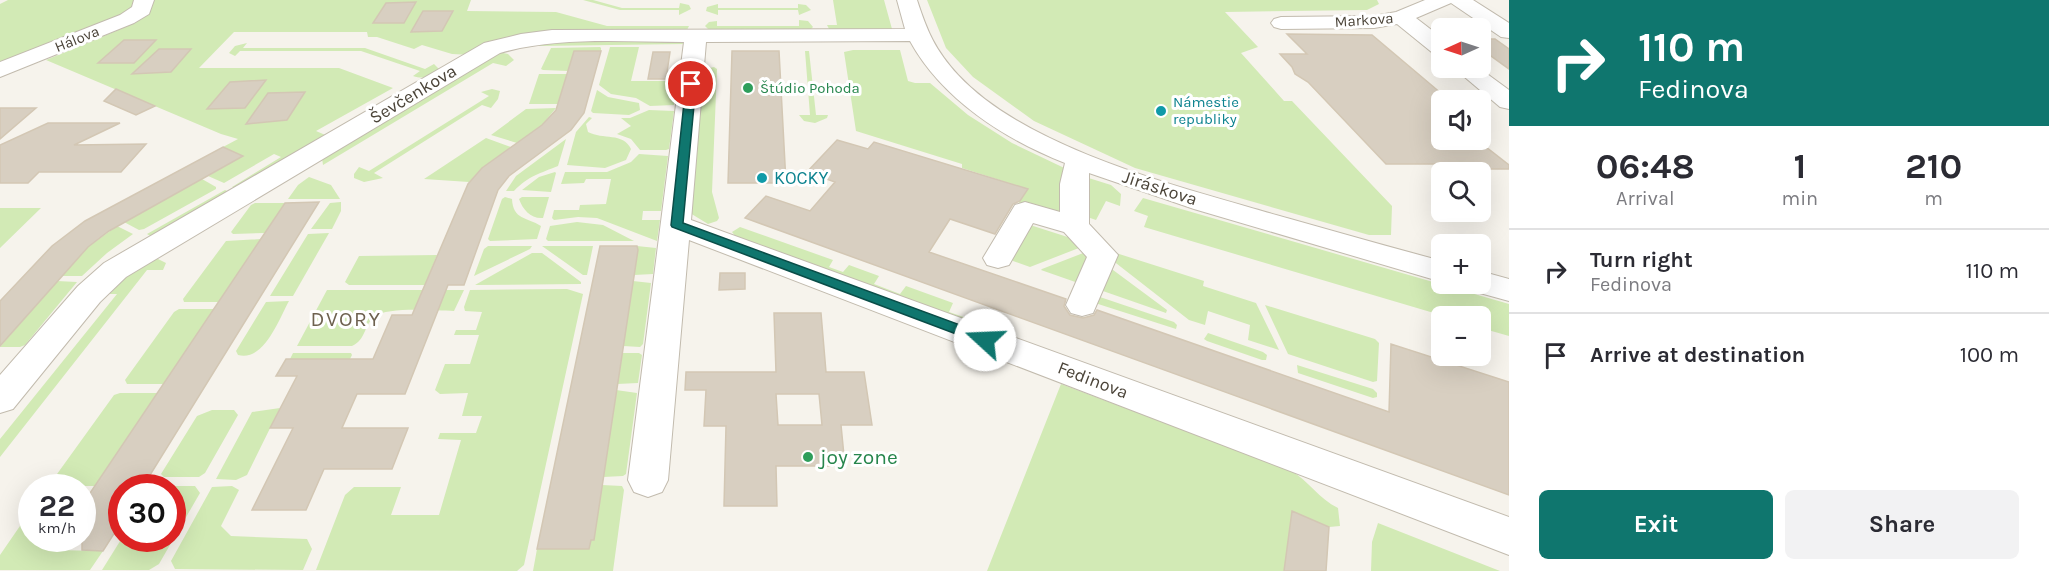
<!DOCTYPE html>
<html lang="en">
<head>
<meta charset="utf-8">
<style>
  body { margin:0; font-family:Karla,sans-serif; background:#f2f2f3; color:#2b2b33; height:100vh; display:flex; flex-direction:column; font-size:22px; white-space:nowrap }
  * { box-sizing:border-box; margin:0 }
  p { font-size:20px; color:#7c7c81 }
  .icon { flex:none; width:33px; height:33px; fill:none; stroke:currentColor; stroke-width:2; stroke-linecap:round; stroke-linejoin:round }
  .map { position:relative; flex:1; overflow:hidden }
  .details { display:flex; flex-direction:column; background:#fff; width:540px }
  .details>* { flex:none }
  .banner { background:#0f766e; color:#fff; overflow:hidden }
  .needle { width:39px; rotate:267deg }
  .tools { position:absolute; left:1431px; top:18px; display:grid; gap:12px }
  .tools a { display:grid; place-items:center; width:60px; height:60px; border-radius:9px; background:#fff; box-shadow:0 6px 24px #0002; font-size:30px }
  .speed { position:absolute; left:18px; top:474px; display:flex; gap:12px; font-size:30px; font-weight:700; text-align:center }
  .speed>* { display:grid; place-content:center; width:78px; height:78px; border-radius:50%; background:#fff; box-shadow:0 6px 24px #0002; line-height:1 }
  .speed small { font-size:15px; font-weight:400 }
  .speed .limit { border:9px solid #d22; background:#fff; color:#111 }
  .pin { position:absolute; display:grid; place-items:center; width:51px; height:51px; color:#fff; margin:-26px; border:3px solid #fff; border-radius:50%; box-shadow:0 2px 6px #0007 }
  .me { position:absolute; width:66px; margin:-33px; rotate:290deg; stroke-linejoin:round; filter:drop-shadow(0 0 4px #0008) }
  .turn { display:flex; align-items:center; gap:21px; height:126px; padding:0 30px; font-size:27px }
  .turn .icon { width:78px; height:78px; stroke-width:2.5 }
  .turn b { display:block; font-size:42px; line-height:51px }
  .eta { display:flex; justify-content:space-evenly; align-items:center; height:102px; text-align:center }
  .eta b { font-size:36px; font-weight:700; line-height:42px }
  .primary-button { display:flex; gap:12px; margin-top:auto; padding:12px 30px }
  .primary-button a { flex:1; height:69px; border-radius:9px; background:#0f766e; color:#fff; font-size:24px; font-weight:700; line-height:69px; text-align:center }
  .primary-button a+a { background:#f2f2f3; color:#2b2b33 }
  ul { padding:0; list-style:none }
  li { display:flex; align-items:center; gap:18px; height:84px; padding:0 30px; border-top:2px solid #e1e1e2 }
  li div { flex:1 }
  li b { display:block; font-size:22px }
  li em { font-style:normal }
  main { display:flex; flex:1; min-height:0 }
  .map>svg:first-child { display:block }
  .green { fill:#d2eab5 }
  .building { fill:#d8cfc1; stroke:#d3c7b4; stroke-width:1.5; fill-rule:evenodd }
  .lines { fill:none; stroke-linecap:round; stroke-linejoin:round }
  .minor-casing { stroke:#c2bbae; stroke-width:2 }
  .minor { fill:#fff; fill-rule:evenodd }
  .route { fill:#0f766e; stroke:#0a4d48; stroke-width:1.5 }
  .leisure-dot { fill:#2e9e5b; stroke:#fff; stroke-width:2 }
  .culture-dot { fill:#0f9aa8; stroke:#fff; stroke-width:2 }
  .labels { text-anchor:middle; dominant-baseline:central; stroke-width:6; stroke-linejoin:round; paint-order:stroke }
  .far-street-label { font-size:15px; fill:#4b4439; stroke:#fff }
  .far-leisure-label { font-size:15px; fill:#27864d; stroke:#fff; text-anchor:start }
  .far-culture-label { font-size:15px; fill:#0d838f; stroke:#fff; text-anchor:start }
  .street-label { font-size:18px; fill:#4b4439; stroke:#fff }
  .culture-label { font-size:18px; fill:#0d838f; stroke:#fff; text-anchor:start }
  .quarter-label { font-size:21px; letter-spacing:1.5px; fill:#6e6250; stroke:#fff }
  .near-leisure-label { font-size:21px; fill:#27864d; stroke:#fff; text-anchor:start }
</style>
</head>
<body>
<main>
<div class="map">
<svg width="1509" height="571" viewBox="0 0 1509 571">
  <rect width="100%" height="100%" fill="#f6f3ec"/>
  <!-- green -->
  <path class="green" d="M8,0H136L135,11L0,68V4Z
    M151,0H471L467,11L556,12L607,26H689L687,30L548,33L471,55L452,54L422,45L414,49L377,37H368L367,32H234L199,68H339L393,88L316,131L330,137L240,190L232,187L281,157L274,154L224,183L208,176L242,156L223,147L238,139L221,134L46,60L135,23Z
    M583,0H593L622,8H679L680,3L689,5L691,9L679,15V10H620Z
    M833,0H884L892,29L882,32L829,29L827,25H837Z
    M927,0H1377L1379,4L1367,10L1225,12L1258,47L1241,53L1284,101H1292L1392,206L1391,235H1369L1135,168L1034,121L973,77L946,48Z
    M718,4V8H798V4L806,5L811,10L799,15L798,10H718V15L706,11L707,7Z
    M799,20L808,21L813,27L810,30H709L705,26L709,22L717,21V26H799Z
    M557,40L679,41L684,44L537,46Z
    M247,43L243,48H365L425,69L434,64L439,69C430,76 425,80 413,76L420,71L361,51H240L235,56L229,53L235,46Z
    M610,47H639L631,81H678L674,105L650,106L636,98L611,94L599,85Z
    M551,48L600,47L601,48V51L574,52L568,71L543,70L541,69Z
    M853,50H900L908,81L915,83H930L968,115L1012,143L1079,175L1111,185L1121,194L1120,206L1106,201L1096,220L1070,211L1067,219L1017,206L1027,189L962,168V164L856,131L844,52Z
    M805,51H809L816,115H828L827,118L815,123L804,121L799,115H810Z
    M499,52L508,54L514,60L506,66L493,63L323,165L322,158Z
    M714,67L717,69L712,192L719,218L717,221L708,224L690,213L701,70Z
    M539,74H567L558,104H529Z
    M492,89L500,91L498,99L491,108L482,105L374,173L383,178L364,182L354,178V174L359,167L369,171L489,96L481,92Z
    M597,90L608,97L639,103L640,110L629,115L593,113L591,111Z
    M556,108L542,125L517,143L491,135L526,109Z
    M649,110L674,111L669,149L666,150H640L631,139L617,134L631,126L621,118H630Z
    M589,117L592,118L586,124L588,132C603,140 623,132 631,149L626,160L605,168L567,165L576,132Z
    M486,138L511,147L482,168L469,182L424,179Z
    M566,139L558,166C541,173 528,176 514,191H506L516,176Z
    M639,154L668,156L661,211H643L642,220H660L657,241L597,218L578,217L554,220L552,218L554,210H579L580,205L606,204L611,179H586L584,183L561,184L565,172H607L631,162Z
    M555,172L556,173L551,192L522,190L539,177Z
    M309,177L331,185L340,199H288L298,185Z
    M202,179L216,187V189L144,229L139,230L124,222Z
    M225,190L233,194L155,239L147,234Z
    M505,197L512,199C513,220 527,217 541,226L537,239L490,241L488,239L502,199Z
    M522,197H549L543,218C531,219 523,210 519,199Z
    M1143,198L1509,304V336L1481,328L1480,316H1444L1144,227L1148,216L1134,211Z
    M341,202V211L332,229H311L330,203Z
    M255,203H285L265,233L233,234L231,232L251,205Z
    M0,208H41L0,248Z
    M577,222L603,225L634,241H548L546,239L550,226Z
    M1027,224L1080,241L1084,246L1030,267L1013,261L1009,256Z
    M117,226L133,234L107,253L82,276H62L88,247Z
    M740,227L833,260L829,267L843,272L849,265L879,276L874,284L900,294L906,286L953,303L949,312L978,322L982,314L1004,323L1007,330L999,334L736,237L732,232Z
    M329,233L293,296H270L308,234Z
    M261,239L219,302H184L183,299L226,241Z
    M488,246H532L530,249L474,276L484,249Z
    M542,246H593L587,275H583Z
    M637,246L656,248L653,274L634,275Z
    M1091,250L1081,284L1041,270L1042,269Z
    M532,253H542L581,282V284L475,285Z
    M1116,253L1204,281L1203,286L1256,303L1279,350L1248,340L1250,325L1208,311L1205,325L1189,320L1112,260Z
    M437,255L425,285H349L345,282L359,256Z
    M158,259L166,263L163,270H147L0,457V439L117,294H102L149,261Z
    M1109,267L1167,310L1166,313L1100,290Z
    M57,281L77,282L25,345L20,347H0Z
    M633,281L651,283L643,344L640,347L623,346Z
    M567,289L583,294L524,565L517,571L316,570L345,495L354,487H401L391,515H439L461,440L438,439L440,433H476L482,416H462L468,393L440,394L435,390L445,364H470L479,335H454L456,330H476L482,312L465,311L464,307L470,290Z
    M327,290H464L454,311C436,311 388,306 374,317C364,325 366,340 352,346H297Z
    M1097,296L1174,322L1177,325L1176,329L1095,303Z
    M289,301C279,319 264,362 238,355L236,351L266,302Z
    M1265,305L1375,339L1379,343L1377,381L1373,382L1288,354Z
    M179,309H214L164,384H127L125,380L174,312Z
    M1208,333L1263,352L1267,355L1266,360H1262L1207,341L1204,339Z
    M293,353H351L352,355L350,359H290Z
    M622,353H639L642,355L638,383L617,384Z
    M1297,365L1373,389L1377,393V397L1373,398L1298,373Z
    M1061,384L1290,470C1309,481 1319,499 1338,508L1340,526L1329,527L1326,571H987Z
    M616,390L637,393L626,474L623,476L603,477Z
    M120,393H158L96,486H53L52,481L114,395Z
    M280,408L247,475L236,480L216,479L252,412Z
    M212,410H234L238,415L205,473L199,477H164L161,474L197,416Z
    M602,485L622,486L624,490L613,571H533L537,549H589Z
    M158,486H195L200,493L159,564L149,570H102L122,538H172V488L156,487Z
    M232,486L239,490L221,526L231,536L307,539L312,549L303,570L175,569L171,561L212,487Z
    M31,510L32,538L60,539L53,550L103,551L90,570H0V555Z
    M1378,523L1500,571H1371L1372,542Z"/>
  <!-- building -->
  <path class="building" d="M416,2L404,23H373L386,3Z
    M423,11H453L442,31L411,32Z
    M1287,34L1372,35L1442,94V140H1477L1509,165V169H1451L1446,164H1386L1308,82L1295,74L1292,67L1280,54H1307Z
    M1480,39H1495L1509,49V69L1480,48Z
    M124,40H156L134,63H98Z
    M159,49H191L171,72L132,74Z
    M574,51H601L584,113L571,130L509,176L498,190L464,285H448L405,394H357L342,428H408L392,469H324L306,510H252L293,428H270L297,376H276L286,359H373L392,315H412L468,184L482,168L542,125L556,110Z
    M732,51H779L786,183H728Z
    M653,52H670L666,79H648Z
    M266,80L245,108L207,109L230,82Z
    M116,89L155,106L136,115L104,101Z
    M305,92L287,120L246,124L268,93Z
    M0,108H36L0,139Z
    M48,123H120L74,145L146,144L121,172H39L28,183H0V145Z
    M837,140L868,149L874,142L1028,189L1020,201L1013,204L995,234L950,219L929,252L1066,299L1064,306L1070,315L1083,318L1094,315L1097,310L1389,412L1391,344L1509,382V495L745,218L766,196L810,211L835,182L807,172Z
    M223,147L243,156L109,231L88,247L0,346V301L52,246L85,221Z
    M319,202L142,488H122V521L103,551L82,550V505L285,203Z
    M600,246H637L638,250L594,540H591L589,549H537Z
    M720,273H745V289L719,290Z
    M774,313H821L826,372H864L872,425H841L845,466H776L777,506H724L726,426H704L706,390H685L686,372H776ZM776,394H819L822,425H778Z
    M1292,511L1329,527L1326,571H1284Z"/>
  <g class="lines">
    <defs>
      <path id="minor" d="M134,0H154L149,14L134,23L0,77V62L120,15L132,7Z
        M897,0H917C927,31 935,50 958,75C1025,147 1169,184 1262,211C1322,228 1381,245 1442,261V282L1194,209L1089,173V224L1118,255L1093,313L1082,316L1071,313L1066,305L1087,257L1064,232L1033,223L1009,265L998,268L987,265L983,258L1015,205L1025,202L1060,212V184L1065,163C1004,139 942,99 910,41L706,42L691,220L1509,517V555L689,240L668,480L662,492L648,497L634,492L628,480L684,42C623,42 559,36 500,53L126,277L100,302L13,409L0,413V375L78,286L104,263L484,43L521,34L552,30L905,29Z
        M1425,0H1473L1509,23V38L1501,37L1451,3L1416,18L1442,38V55L1434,54L1397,24L1374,28L1281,29L1274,27L1271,23L1274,19L1281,17L1374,16L1396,12Z
        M1454,68H1479L1509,90V109L1500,107Z
        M1480,271L1509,279V301L1469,290L1465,284H1480Z"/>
    </defs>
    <!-- minor casing -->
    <use href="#minor" class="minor-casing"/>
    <!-- minor -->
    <use href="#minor" class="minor"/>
  </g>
  <!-- route -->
  <path class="route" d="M691,81L696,84L683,223L990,336L992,340L990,343H980L672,227L671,225L686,84Z"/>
  <!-- markers -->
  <g class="leisure-dot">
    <circle cx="748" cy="88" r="6"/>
    <circle cx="808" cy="457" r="6"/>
  </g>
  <g class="culture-dot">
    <circle cx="1161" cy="111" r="6"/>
    <circle cx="762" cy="178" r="6"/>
  </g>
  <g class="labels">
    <!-- far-street labels -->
    <g class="far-street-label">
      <text transform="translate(1364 20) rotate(-4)">Markova</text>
      <text transform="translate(77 39) rotate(-22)">Hálova</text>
    </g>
    <!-- far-leisure labels -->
    <g class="far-leisure-label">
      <text x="760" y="88">Štúdio Pohoda</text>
    </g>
    <!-- far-culture labels -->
    <g class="far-culture-label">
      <text x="1173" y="102">Námestie<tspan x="1173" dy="17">republiky</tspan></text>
    </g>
    <!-- street labels -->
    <g class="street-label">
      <text transform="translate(413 94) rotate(-31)">Ševčenkova</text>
      <text transform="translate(1160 188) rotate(18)">Jiráskova</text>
      <text transform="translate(1093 380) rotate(21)">Fedinova</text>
    </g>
    <!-- culture labels -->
    <g class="culture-label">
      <text x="774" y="178">KOCKY</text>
    </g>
    <!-- quarter labels -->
    <g class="quarter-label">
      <text x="346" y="319">DVORY</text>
    </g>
    <!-- near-leisure labels -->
    <g class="near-leisure-label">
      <text x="820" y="457">joy zone</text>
    </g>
  </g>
</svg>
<div class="tools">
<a><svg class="needle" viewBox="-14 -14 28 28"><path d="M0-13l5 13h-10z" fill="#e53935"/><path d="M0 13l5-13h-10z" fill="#7c7c81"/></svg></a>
<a><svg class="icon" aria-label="sound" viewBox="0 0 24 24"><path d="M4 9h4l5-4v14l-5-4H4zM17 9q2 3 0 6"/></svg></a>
<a><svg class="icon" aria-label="search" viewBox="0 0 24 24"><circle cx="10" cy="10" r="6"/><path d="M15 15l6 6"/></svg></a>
<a>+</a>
<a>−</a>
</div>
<div class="speed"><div>22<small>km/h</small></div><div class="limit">30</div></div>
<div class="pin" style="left:691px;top:84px;background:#d93025"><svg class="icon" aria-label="arrive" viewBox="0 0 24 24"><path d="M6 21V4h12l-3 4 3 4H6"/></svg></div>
<svg class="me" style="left:985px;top:340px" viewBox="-20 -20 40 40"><circle r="19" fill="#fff"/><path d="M0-13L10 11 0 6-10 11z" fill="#0f766e"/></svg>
</div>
<section class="details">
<div class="banner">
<div class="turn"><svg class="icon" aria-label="right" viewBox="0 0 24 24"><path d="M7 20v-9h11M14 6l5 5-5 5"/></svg><div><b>110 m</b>Fedinova</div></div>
</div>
<div class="eta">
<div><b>06:48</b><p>Arrival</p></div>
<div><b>1</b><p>min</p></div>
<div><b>210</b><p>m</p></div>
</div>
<ul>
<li><svg class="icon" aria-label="right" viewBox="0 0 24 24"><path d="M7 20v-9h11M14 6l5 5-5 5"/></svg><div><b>Turn right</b><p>Fedinova</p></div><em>110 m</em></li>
<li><svg class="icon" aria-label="arrive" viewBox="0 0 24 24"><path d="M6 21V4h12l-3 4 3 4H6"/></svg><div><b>Arrive at destination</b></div><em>100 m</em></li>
</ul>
<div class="primary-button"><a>Exit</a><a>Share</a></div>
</section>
</main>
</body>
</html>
